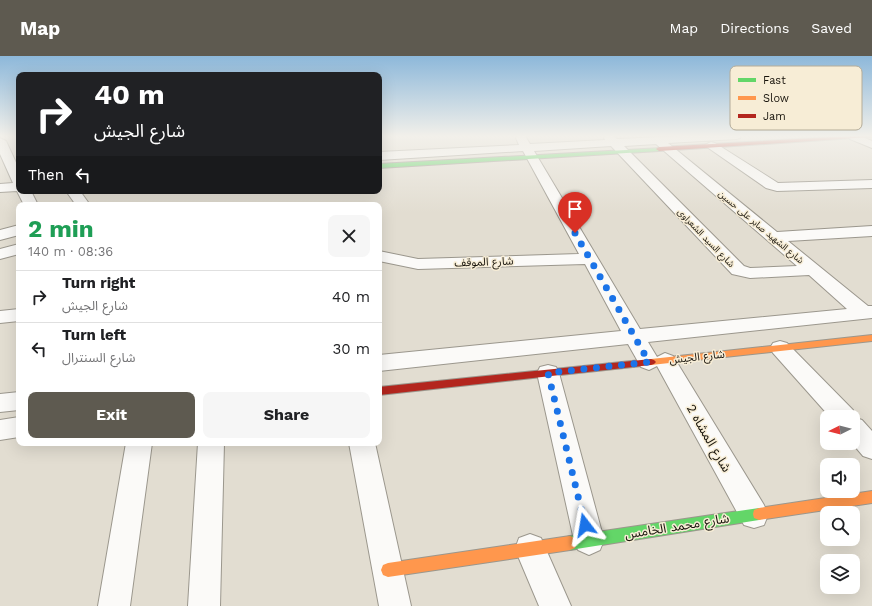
<!DOCTYPE html>
<html lang="en">
<head>
<meta charset="utf-8">
<style>
  body { margin:0; font-family:"Work Sans","Noto Sans Arabic",sans-serif; background:#f6f6f6; color:#202124; height:100vh; display:flex; flex-direction:column; font-size:15px; white-space:nowrap }
  * { box-sizing:border-box; margin:0 }
  p { font-size:13px; color:#757577 }
  .icon { flex:none; width:22px; height:22px; fill:none; stroke:currentColor; stroke-width:2; stroke-linecap:round; stroke-linejoin:round }
  .map { position:relative; flex:1; overflow:hidden }
  .drawer { position:absolute; left:16px; top:146px; width:366px; height:244px; display:flex; flex-direction:column; background:#fff; border-radius:8px; box-shadow:0 4px 16px #0002 }
  .drawer>* { flex:none }
  .banner { position:absolute; left:16px; top:16px; width:366px; height:122px; border-radius:8px; box-shadow:0 4px 16px #0002; background:#202124; color:#fff; overflow:hidden }
  .needle { width:26px; rotate:264deg }
  .fabs { position:absolute; left:820px; top:354px; display:grid; gap:8px }
  .fabs a { display:grid; place-items:center; width:40px; height:40px; border-radius:8px; background:#fff; box-shadow:0 4px 16px #0002; font-size:20px }
  .pin { position:absolute; display:grid; place-items:center; width:34px; height:34px; color:#fff; margin:-41px -17px; border-radius:50% 50% 50% 0; rotate:-45deg; box-shadow:0 0 4px #0007 }
  .pin .icon { rotate:45deg }
  .me { position:absolute; width:44px; margin:-22px; rotate:346deg; stroke-linejoin:round; filter:drop-shadow(0 0 3px #0008) }
  .turn { display:flex; align-items:center; gap:14px; height:84px; padding:0 12px; font-size:18px }
  .turn .icon { width:52px; height:52px; stroke-width:2.5 }
  .turn b { display:block; font-size:28px; line-height:34px }
  .then { display:flex; align-items:center; height:38px; padding:0 12px; background:#0003; gap:8px; font-size:15px }
  .round { display:grid; place-items:center; flex:none; width:42px; height:42px; border-radius:8px; background:#f6f6f6 }
  .summary { display:flex; align-items:center; justify-content:space-between; height:68px; padding:0 12px }
  h1 { font-size:24px; font-weight:700; line-height:30px; color:#1e9e55 }
  .action { display:flex; gap:8px; margin-top:auto; padding:8px 12px }
  .action a { flex:1; height:46px; border-radius:8px; background:#5e5a50; color:#fff; font-size:16px; font-weight:700; line-height:46px; text-align:center }
  .action a+a { background:#f6f6f6; color:#202124 }
  ul { padding:0; list-style:none }
  li { display:flex; align-items:center; gap:12px; height:52px; padding:0 12px; border-top:1px solid #e0e0e0 }
  li div { flex:1 }
  li b { display:block; font-size:15px }
  li em { font-style:normal }
  header { display:flex; align-items:center; gap:24px; box-sizing:border-box; height:56px; padding:0 20px; background:#5e5a50; color:#fff }
  header strong { font-size:19px }
  nav { display:flex; gap:22px; margin-inline-start:auto; font-size:14px }
  .map>svg:first-child { display:block }
  .lines { fill:none; stroke-linecap:round; stroke-linejoin:round }
  .street-casing { stroke:#9b978d; stroke-width:2 }
  .fast-casing { stroke:#9b978d; stroke-width:2 }
  .slow-casing { stroke:#9b978d; stroke-width:2 }
  .jam-casing { stroke:#9b978d; stroke-width:2 }
  .street { fill:#fbfaf8; fill-rule:evenodd }
  .fast { fill:#63d668; fill-rule:evenodd }
  .slow { fill:#ff974d; fill-rule:evenodd }
  .jam { fill:#b3261e; fill-rule:evenodd }
  .route { stroke:#1a73e8; stroke-width:7; stroke-dasharray:0 12.6 }
  .labels { text-anchor:middle; dominant-baseline:central; stroke-width:3; stroke-linejoin:round; paint-order:stroke }
  .far-street-label { font-size:9px; fill:#17130b; stroke:#f7edd6 }
  .street-label { font-size:11px; fill:#17130b; stroke:#f7edd6 }
  .near-street-label { font-size:13px; fill:#17130b; stroke:#f7edd6 }
  .key { fill:#f7edd6; stroke:#b4ac99; stroke-width:1 }
  .key-label { font-size:11px; fill:#17130b }
</style>
</head>
<body>
<header>
<strong>Map</strong>
<nav><a>Map</a><a>Directions</a><a>Saved</a></nav>
</header>
<div class="map">
<svg width="872" height="550" viewBox="0 0 872 550">
  <rect width="100%" height="100%" fill="#e2ddd1"/>
  <g class="lines">
    <defs>
      <path id="street" d="M517,80H525L530,88L605,84L604,82L605,80H613L617,83L682,80H741L740,82L736,83L668,87L777,176L872,170V180L788,185L868,250H872V262L648,286L657,301L665,297L673,300L764,449L768,459L764,469L754,472L744,469L657,310L649,314L641,311L628,288L379,315V299L621,275L585,208L418,213L379,205V195L418,203L579,198L523,95L379,104V96L519,89L516,82ZM656,88L797,210L750,212L744,210L624,90ZM611,90L732,218L750,222L809,219L847,253L640,273L534,95Z
        M849,80H860L872,85V92L850,83Z
        M0,82L6,85L19,113V135H31L38,149H24L17,135L0,136V128L13,127L0,98Z
        M711,86L715,87L778,127L872,124V132L777,135L766,132L707,91L705,89Z
        M66,135H80L90,149H76Z
        M19,169V179L0,184V174Z
        M19,188V198L0,203V193Z
        M19,253V265L0,267V255Z
        M780,285L787,287L853,354L856,362L862,364L872,375V403L863,400L852,387L853,361H830L773,297L770,292L773,287Z
        M548,309L556,311L559,317L604,484L600,494L589,499L578,494L574,484L537,317L540,311Z
        M19,336V354L0,356V338Z
        M19,361V381L0,384V364Z
        M126,387H152L130,550H98Z
        M198,387H224L220,550H188Z
        M349,387H375L411,550H379Z
        M530,478L541,482L571,550H539L515,493L519,482Z"/>
      <path id="fast" d="M661,92V94L659,95L379,112V108Z
        M759,452L764,454L765,458L764,462L759,464L570,494L565,492L563,487L565,482L570,480Z"/>
      <path id="slow" d="M872,279V285L651,309L648,308L646,306L648,304L651,303Z
        M872,435V447L759,464L754,462L753,458L754,454L759,452Z
        M570,480L575,482L577,487L575,492L570,494L388,521L383,519L381,514L383,509L388,507Z"/>
      <path id="jam" d="M849,80H871L869,81L659,95L656,93L659,91Z
        M651,303L654,304L656,306L654,308L651,309L379,339V331Z"/>
    </defs>
    <!-- street casing -->
    <use href="#street" class="street-casing"/>
    <!-- fast casing -->
    <use href="#fast" class="fast-casing"/>
    <!-- slow casing -->
    <use href="#slow" class="slow-casing"/>
    <!-- jam casing -->
    <use href="#jam" class="jam-casing"/>
    <!-- street -->
    <use href="#street" class="street"/>
    <!-- fast -->
    <use href="#fast" class="fast"/>
    <!-- slow -->
    <use href="#slow" class="slow"/>
    <!-- jam -->
    <use href="#jam" class="jam"/>
  </g>
  <!-- sky -->
  <linearGradient id="sky" x2="0" y2="1"><stop stop-color="#8db8da"/><stop offset="0.51" stop-color="#f2f0ea"/><stop offset="1" stop-color="#f2f0ea" stop-opacity="0"/></linearGradient>
  <rect width="872" height="157" fill="url(#sky)"/>
  <g class="lines">
    <!-- route -->
    <path class="route" d="M575,177L649,306L548,317L585,469"/>
  </g>
  <g class="labels">
    <!-- far-street labels -->
    <g class="far-street-label">
      <text transform="translate(761 171) rotate(40)">شارع الشهيد صابر على حسين</text>
      <text transform="translate(706 182) rotate(46)">شارع السيد الشعراوى</text>
    </g>
    <!-- street labels -->
    <g class="street-label">
      <text transform="translate(484 206) rotate(-2)">شارع الموقف</text>
      <text transform="translate(697 301) rotate(-6)">شارع الجيش</text>
    </g>
    <!-- near-street labels -->
    <g class="near-street-label">
      <text transform="translate(709 382) rotate(60)">شارع المشاه 2</text>
      <text transform="translate(677 470) rotate(-9)">شارع محمد الخامس</text>
    </g>
  </g>
  <!-- legend -->
  <rect x="730" y="10" width="132" height="64" rx="6" class="key"/>
  <rect x="738" y="22" width="18" height="4" fill="#63d668"/>
  <rect x="738" y="40" width="18" height="4" fill="#ff974d"/>
  <rect x="738" y="58" width="18" height="4" fill="#b3261e"/>
  <g class="key-label">
    <text x="763" y="28">Fast</text>
    <text x="763" y="46">Slow</text>
    <text x="763" y="64">Jam</text>
  </g>
</svg>
<div class="fabs">
<a><svg class="needle" viewBox="-14 -14 28 28"><path d="M0-13l5 13h-10z" fill="#e53935"/><path d="M0 13l5-13h-10z" fill="#757577"/></svg></a>
<a><svg class="icon" aria-label="sound" viewBox="0 0 24 24"><path d="M4 9h4l5-4v14l-5-4H4zM17 9q2 3 0 6"/></svg></a>
<a><svg class="icon" aria-label="search" viewBox="0 0 24 24"><circle cx="10" cy="10" r="6"/><path d="M15 15l6 6"/></svg></a>
<a><svg class="icon" aria-label="layers" viewBox="0 0 24 24"><path d="M12 4l9 5-9 5-9-5zM3 14l9 5 9-5"/></svg></a>
</div>
<div class="pin" style="left:575px;top:177px;background:#d93025"><svg class="icon" aria-label="arrive" viewBox="0 0 24 24"><path d="M6 21V4h12l-3 4 3 4H6"/></svg></div>
<svg class="me" style="left:585px;top:469px" viewBox="-20 -20 40 40"><path d="M0-17L14 15 0 8-14 15z" fill="#1a73e8" stroke="#fff" stroke-width="4"/></svg>
<div class="banner">
<div class="turn"><svg class="icon" aria-label="right" viewBox="0 0 24 24"><path d="M7 20v-9h11M14 6l5 5-5 5"/></svg><div><b>40 m</b>شارع الجيش</div></div>
<div class="then">Then<svg class="icon" aria-label="left" viewBox="0 0 24 24"><path d="M17 20v-9H6M10 6l-5 5 5 5"/></svg></div>
</div>
<section class="drawer">
<div class="summary"><div><h1>2 min</h1><p>140 m · 08:36</p></div><a class="round"><svg class="icon" aria-label="close" viewBox="0 0 24 24"><path d="M6 6l12 12M18 6L6 18"/></svg></a></div>
<ul>
<li><svg class="icon" aria-label="right" viewBox="0 0 24 24"><path d="M7 20v-9h11M14 6l5 5-5 5"/></svg><div><b>Turn right</b><p>شارع الجيش</p></div><em>40 m</em></li>
<li><svg class="icon" aria-label="left" viewBox="0 0 24 24"><path d="M17 20v-9H6M10 6l-5 5 5 5"/></svg><div><b>Turn left</b><p>شارع السنترال</p></div><em>30 m</em></li>
</ul>
<div class="action"><a>Exit</a><a>Share</a></div>
</section>
</div>
</body>
</html>
